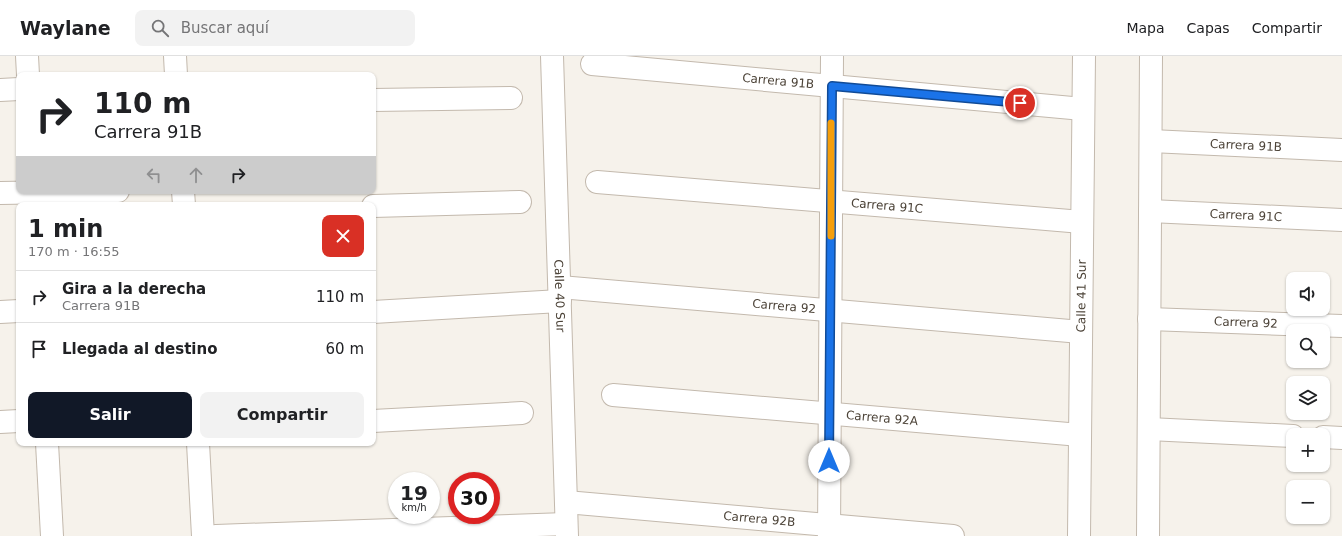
<!DOCTYPE html>
<html lang="es">
<head>
<meta charset="utf-8">
<style>
  body { margin:0; font-family:"DejaVu Sans",sans-serif; background:#f2f2f2; color:#202124; height:100vh; display:flex; flex-direction:column; font-size:15px; white-space:nowrap }
  * { box-sizing:border-box; margin:0 }
  p { font-size:13px; color:#757577 }
  .icon { flex:none; width:22px; height:22px; fill:none; stroke:currentColor; stroke-width:2; stroke-linecap:round; stroke-linejoin:round }
  .map { position:relative; flex:1; overflow:hidden }
  .side { position:absolute; left:16px; top:146px; width:360px; height:244px; display:flex; flex-direction:column; background:#fff; border-radius:8px; box-shadow:0 1px 3px #0004 }
  .side>* { flex:none }
  .top-card { position:absolute; left:16px; top:16px; width:360px; height:122px; border-radius:8px; box-shadow:0 1px 3px #0004; background:#fff; color:#202124; overflow:hidden }
  .tools { position:absolute; left:1286px; top:216px; display:grid; gap:8px }
  .tools a { display:grid; place-items:center; width:44px; height:44px; border-radius:8px; background:#fff; box-shadow:0 1px 3px #0004; font-size:20px }
  .speed { position:absolute; left:388px; top:416px; display:flex; gap:8px; font-size:20px; font-weight:700; text-align:center }
  .speed>* { display:grid; place-content:center; width:52px; height:52px; border-radius:50%; background:#fff; box-shadow:0 1px 3px #0004; line-height:1 }
  .speed small { font-size:10px; font-weight:400 }
  .speed .limit { border:6px solid #d22; background:#fff; color:#111 }
  .pin { position:absolute; display:grid; place-items:center; width:34px; height:34px; color:#fff; margin:-17px; border:2px solid #fff; border-radius:50%; box-shadow:0 1px 4px #0007 }
  .me { position:absolute; width:44px; margin:-22px; rotate:0deg; stroke-linejoin:round; filter:drop-shadow(0 0 3px #0008) }
  .turn { display:flex; align-items:center; gap:14px; height:84px; padding:0 12px; font-size:18px }
  .turn .icon { width:52px; height:52px; stroke-width:2.5 }
  .turn b { display:block; font-size:28px; line-height:34px }
  .lanes { display:flex; align-items:center; height:38px; padding:0 12px; background:#0003; justify-content:center; gap:20px; direction:ltr }
  .lanes .off { opacity:.35 }
  .round { display:grid; place-items:center; flex:none; width:42px; height:42px; border-radius:8px; background:#f2f2f2 }
  .headline { display:flex; align-items:center; justify-content:space-between; height:68px; padding:0 12px }
  h1 { font-size:24px; font-weight:800; line-height:30px }
  .primary-button { display:flex; gap:8px; margin-top:auto; padding:8px 12px }
  .primary-button a { flex:1; height:46px; border-radius:8px; background:#111827; color:#fff; font-size:16px; font-weight:800; line-height:46px; text-align:center }
  .primary-button a+a { background:#f2f2f2; color:#202124 }
  ul { padding:0; list-style:none }
  li { display:flex; align-items:center; gap:12px; height:52px; padding:0 12px; border-top:1px solid #e0e0e0 }
  li div { flex:1 }
  li b { display:block; font-size:15px }
  li em { font-style:normal }
  header { display:flex; align-items:center; gap:24px; box-sizing:border-box; height:56px; padding:0 20px; background:#fff; border-bottom:1px solid #e0e0e0 }
  header strong { font-size:19px }
  nav { display:flex; gap:22px; margin-inline-start:auto; font-size:14px }
  .search { width:280px; height:36px; background:#f2f2f2; display:flex; align-items:center; gap:10px; box-sizing:border-box; padding:0 14px; border-radius:8px; color:#757577; font-size:15px }
  .map>svg:first-child { display:block }
  .lines { fill:none; stroke-linecap:round; stroke-linejoin:round }
  .minor-casing { stroke:#c3b9ad; stroke-width:24 }
  .minor { stroke:#fff; stroke-width:22 }
  .route-casing { stroke:#114b97; stroke-width:10 }
  .route { stroke:#1a73e8; stroke-width:7 }
  .slow { stroke:#f59e0b; stroke-width:7 }
  .labels { text-anchor:middle; dominant-baseline:central; stroke-width:4; stroke-linejoin:round; paint-order:stroke }
  .street-label { font-size:12px; fill:#4c4338; stroke:#fff }
</style>
</head>
<body>
<header>
<strong>Waylane</strong>
<div class="search"><svg class="icon" aria-label="search" viewBox="0 0 24 24"><circle cx="10" cy="10" r="6"/><path d="M15 15l6 6"/></svg>Buscar aquí</div>
<nav><a>Mapa</a><a>Capas</a><a>Compartir</a></nav>
</header>
<div class="map">
<svg width="1342" height="480" viewBox="0 0 1342 480">
  <rect width="100%" height="100%" fill="#f6f2eb"/>
  <g class="lines">
    <defs>
      <g id="minor">
        <path d="M27,0L28,19"/>
        <path d="M175,0L176,19"/>
        <path id="s1" d="M552,0L567,480"/>
        <path id="s2" d="M592,8L1083,53"/>
        <path d="M0,34L19,33"/>
        <path d="M373,44L511,42"/>
        <path id="s3" d="M1151,85L1342,94"/>
        <path id="s4" d="M597,126L1082,166"/>
        <path d="M183,135L184,149"/>
        <path d="M0,137L118,135"/>
        <path d="M373,150L520,146"/>
        <path id="s5" d="M1150,155L1342,164"/>
        <path id="s6" d="M560,231L1081,276"/>
        <path d="M0,256L19,255"/>
        <path d="M373,256L560,245"/>
        <path id="s7" d="M1149,263L1342,270"/>
        <path id="s8" d="M613,339L1080,379"/>
        <path d="M373,365L522,357"/>
        <path d="M0,366L19,365"/>
        <path d="M1149,373L1293,380"/>
        <path d="M1323,381L1342,382"/>
        <path d="M47,387L52,480"/>
        <path d="M198,387L203,480"/>
        <path id="s9" d="M566,446L953,480"/>
        <path d="M216,480L566,468"/>
        <path d="M829,480L832,0"/>
        <path id="s10" d="M1079,480L1084,0"/>
        <path d="M1148,480L1151,0"/>
      </g>
    </defs>
    <!-- minor casing -->
    <use href="#minor" class="minor-casing"/>
    <!-- minor -->
    <use href="#minor" class="minor"/>
  </g>
  <g class="lines">
    <defs>
      <path id="route" d="M829,405L832,30L1020,47"/>
    </defs>
    <!-- route casing -->
    <use href="#route" class="route-casing"/>
    <!-- route -->
    <use href="#route" class="route"/>
    <!-- slow -->
    <path class="slow" d="M831,180V67"/>
  </g>
  <g class="labels">
    <!-- street labels -->
    <g class="street-label">
      <text stroke="none"><textPath href="#s2" startOffset="187">Carrera 91B</textPath></text>
      <text stroke="none"><textPath href="#s3" startOffset="95">Carrera 91B</textPath></text>
      <text stroke="none"><textPath href="#s4" startOffset="291">Carrera 91C</textPath></text>
      <text stroke="none"><textPath href="#s5" startOffset="96">Carrera 91C</textPath></text>
      <text stroke="none"><textPath href="#s1" startOffset="240">Calle 40 Sur</textPath></text>
      <text stroke="none"><textPath href="#s10" startOffset="240">Calle 41 Sur</textPath></text>
      <text stroke="none"><textPath href="#s6" startOffset="225">Carrera 92</textPath></text>
      <text stroke="none"><textPath href="#s7" startOffset="97">Carrera 92</textPath></text>
      <text stroke="none"><textPath href="#s8" startOffset="270">Carrera 92A</textPath></text>
      <text stroke="none"><textPath href="#s9" startOffset="194">Carrera 92B</textPath></text>
    </g>
  </g>
</svg>
<div class="tools">
<a><svg class="icon" aria-label="sound" viewBox="0 0 24 24"><path d="M4 9h4l5-4v14l-5-4H4zM17 9q2 3 0 6"/></svg></a>
<a><svg class="icon" aria-label="search" viewBox="0 0 24 24"><circle cx="10" cy="10" r="6"/><path d="M15 15l6 6"/></svg></a>
<a><svg class="icon" aria-label="layers" viewBox="0 0 24 24"><path d="M12 4l9 5-9 5-9-5zM3 14l9 5 9-5"/></svg></a>
<a>+</a>
<a>−</a>
</div>
<div class="speed"><div>19<small>km/h</small></div><div class="limit">30</div></div>
<div class="pin" style="left:1020px;top:47px;background:#d93025"><svg class="icon" aria-label="arrive" viewBox="0 0 24 24"><path d="M6 21V4h12l-3 4 3 4H6"/></svg></div>
<svg class="me" style="left:829px;top:405px" viewBox="-20 -20 40 40"><circle r="19" fill="#fff"/><path d="M0-13L10 11 0 6-10 11z" fill="#1a73e8"/></svg>
<div class="top-card">
<div class="turn"><svg class="icon" aria-label="right" viewBox="0 0 24 24"><path d="M7 20v-9h11M14 6l5 5-5 5"/></svg><div><b>110 m</b>Carrera 91B</div></div>
<div class="lanes"><svg class="icon off" aria-label="left" viewBox="0 0 24 24"><path d="M17 20v-9H6M10 6l-5 5 5 5"/></svg><svg class="icon off" aria-label="ahead" viewBox="0 0 24 24"><path d="M12 20V5M6 11l6-6 6 6"/></svg><svg class="icon" aria-label="right" viewBox="0 0 24 24"><path d="M7 20v-9h11M14 6l5 5-5 5"/></svg></div>
</div>
<section class="side">
<div class="headline"><div><h1>1 min</h1><p>170 m · 16:55</p></div><a class="round" style="background:#d93025;color:#fff"><svg class="icon" aria-label="close" viewBox="0 0 24 24"><path d="M6 6l12 12M18 6L6 18"/></svg></a></div>
<ul>
<li><svg class="icon" aria-label="right" viewBox="0 0 24 24"><path d="M7 20v-9h11M14 6l5 5-5 5"/></svg><div><b>Gira a la derecha</b><p>Carrera 91B</p></div><em>110 m</em></li>
<li><svg class="icon" aria-label="arrive" viewBox="0 0 24 24"><path d="M6 21V4h12l-3 4 3 4H6"/></svg><div><b>Llegada al destino</b></div><em>60 m</em></li>
</ul>
<div class="primary-button"><a>Salir</a><a>Compartir</a></div>
</section>
</div>
</body>
</html>
